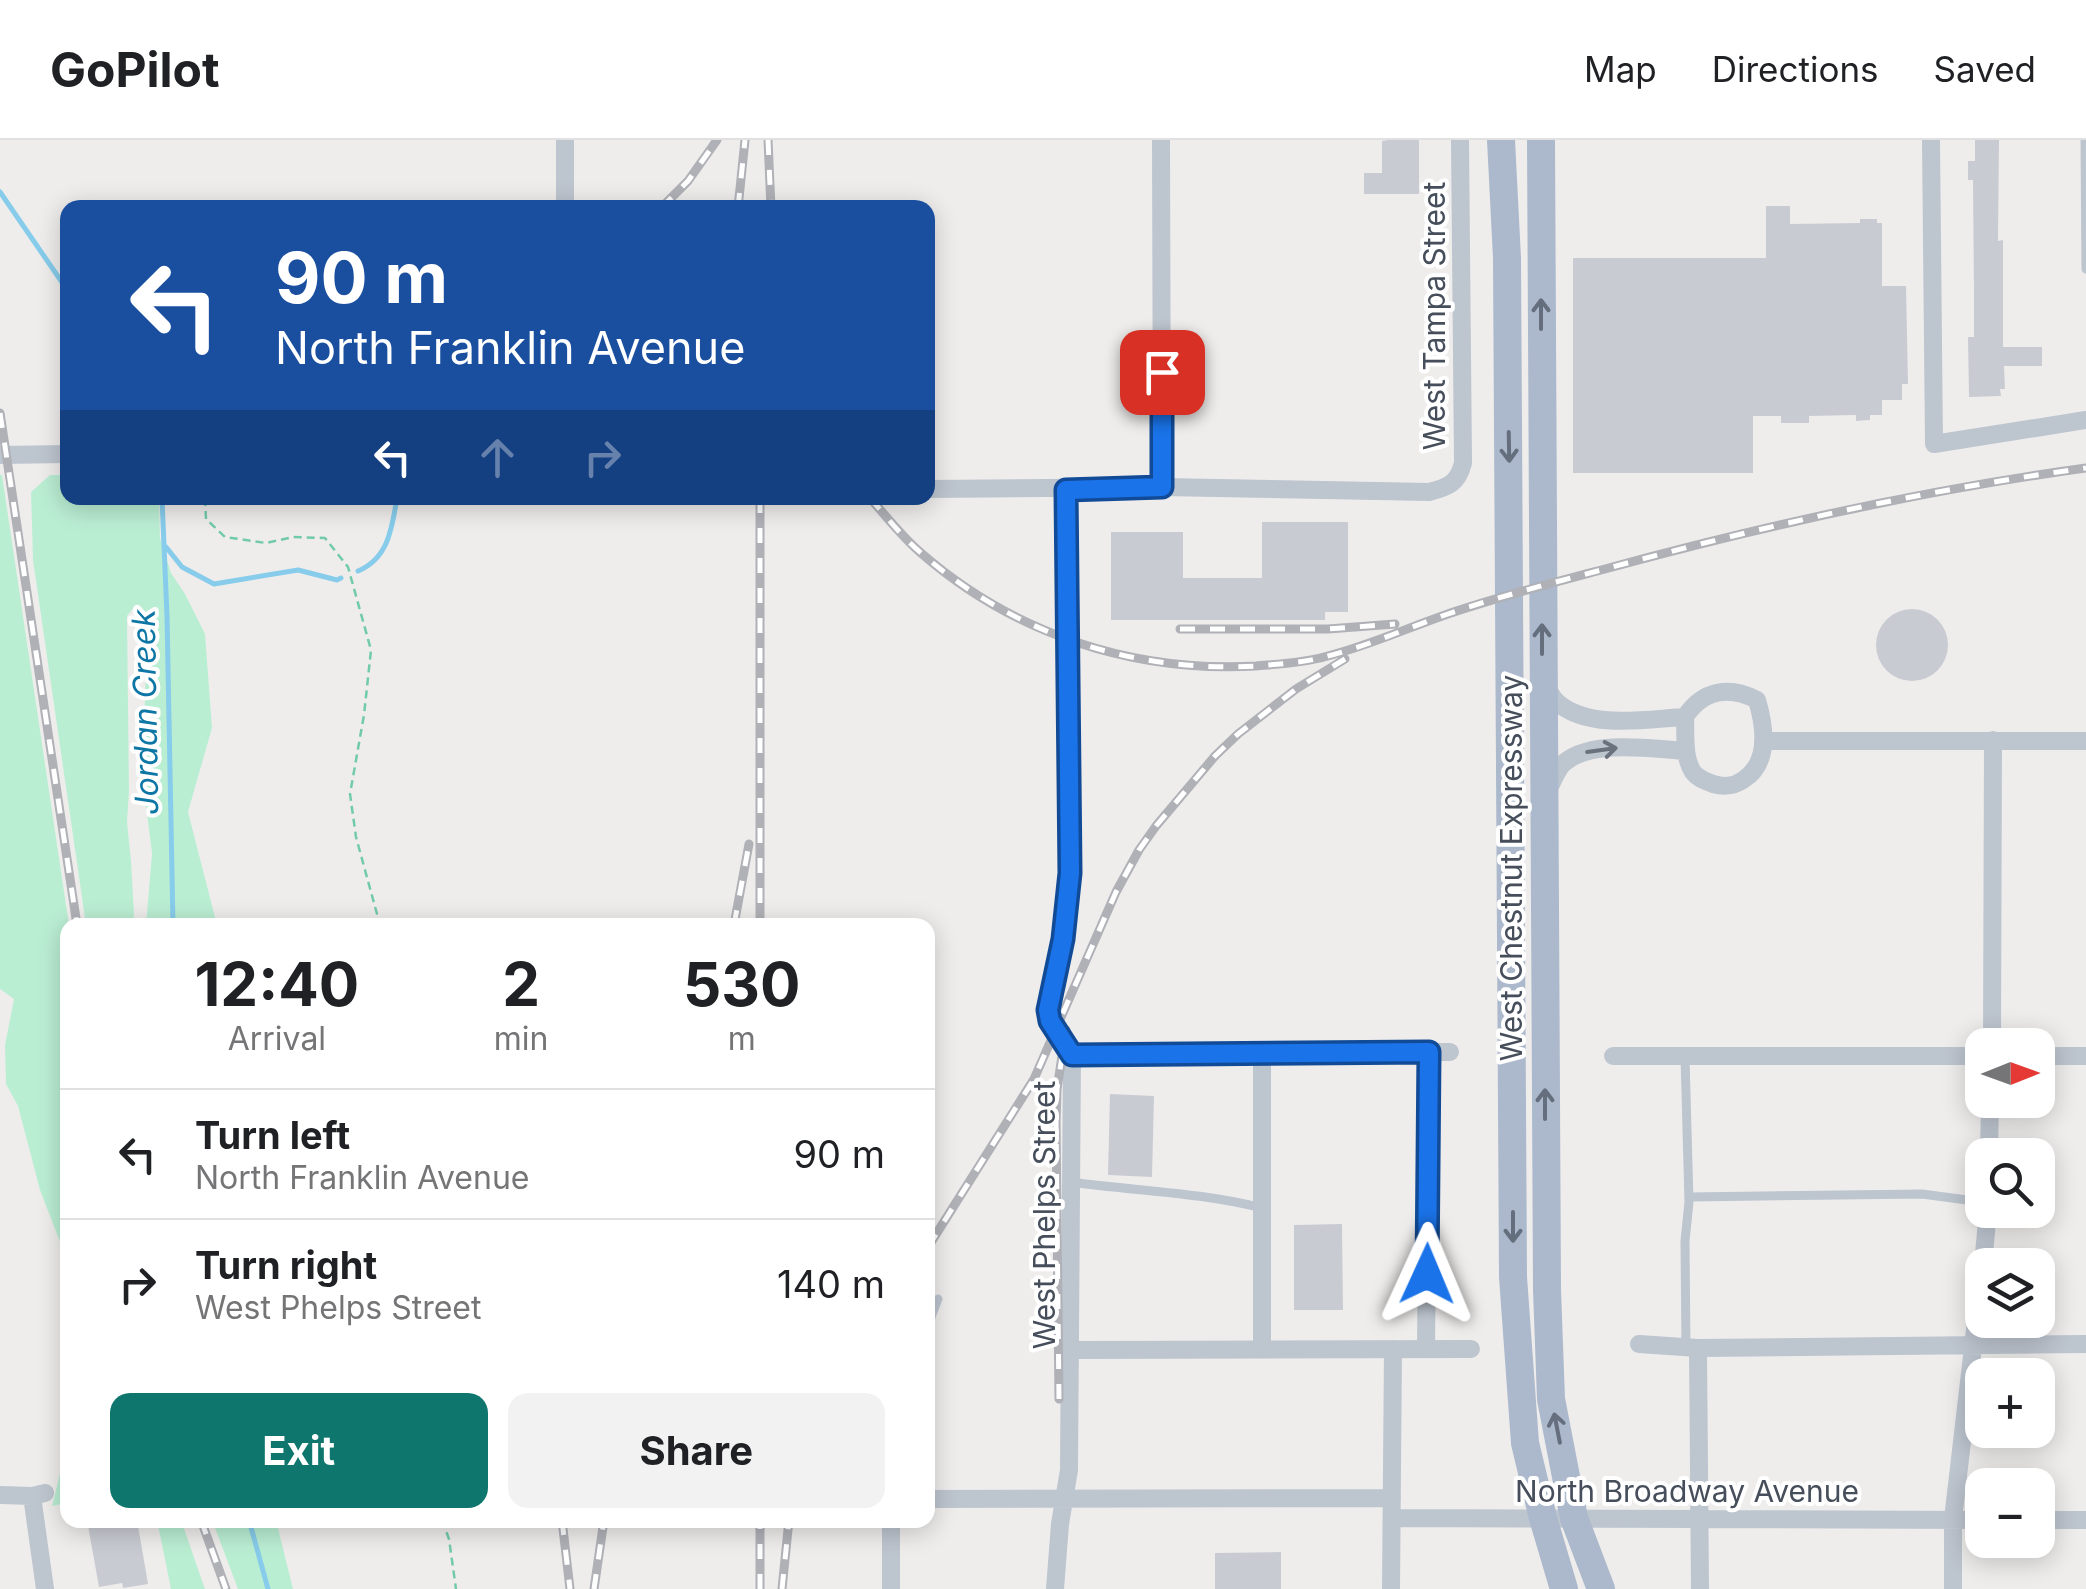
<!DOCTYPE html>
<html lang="en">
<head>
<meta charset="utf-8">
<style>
  body { margin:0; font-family:Inter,sans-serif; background:#f2f2f2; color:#202124; height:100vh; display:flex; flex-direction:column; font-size:38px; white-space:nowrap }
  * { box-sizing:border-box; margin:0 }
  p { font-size:32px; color:#757577 }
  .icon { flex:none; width:55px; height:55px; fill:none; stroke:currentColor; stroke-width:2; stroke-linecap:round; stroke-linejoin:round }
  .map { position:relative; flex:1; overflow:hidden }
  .side { position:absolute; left:60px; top:778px; width:875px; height:610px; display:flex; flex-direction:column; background:#fff; border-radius:20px; box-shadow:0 5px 25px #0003 }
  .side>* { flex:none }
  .banner { position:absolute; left:60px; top:60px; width:875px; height:305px; border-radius:20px; box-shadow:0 5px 25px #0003; background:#1a4fa0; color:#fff; overflow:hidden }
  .needle { width:65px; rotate:89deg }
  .buttons { position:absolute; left:1965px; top:888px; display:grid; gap:20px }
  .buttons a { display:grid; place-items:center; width:90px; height:90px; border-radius:20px; background:#fff; box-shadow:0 5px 25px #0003; font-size:50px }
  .pin { position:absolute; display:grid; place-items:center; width:85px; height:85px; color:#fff; margin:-42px; border-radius:20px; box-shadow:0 5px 15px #0006 }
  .me { position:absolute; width:110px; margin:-55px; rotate:1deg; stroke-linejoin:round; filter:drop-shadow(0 0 8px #0008) }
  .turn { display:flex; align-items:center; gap:35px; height:210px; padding:0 50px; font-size:45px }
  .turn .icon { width:130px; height:130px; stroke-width:2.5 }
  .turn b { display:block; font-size:70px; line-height:85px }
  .lanes { display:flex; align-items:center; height:95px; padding:0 50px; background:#0003; justify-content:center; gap:50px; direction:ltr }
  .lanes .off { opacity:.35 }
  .eta { display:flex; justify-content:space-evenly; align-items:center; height:170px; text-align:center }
  .eta b { font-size:60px; font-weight:700; line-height:70px }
  .button { display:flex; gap:20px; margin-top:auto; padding:20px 50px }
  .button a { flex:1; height:115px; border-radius:20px; background:#0f766e; color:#fff; font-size:40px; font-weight:700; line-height:115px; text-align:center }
  .button a+a { background:#f2f2f2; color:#202124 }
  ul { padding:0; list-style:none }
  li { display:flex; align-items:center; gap:30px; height:130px; padding:0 50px; border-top:2px solid #e0e0e0 }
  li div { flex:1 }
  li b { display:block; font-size:38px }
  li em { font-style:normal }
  header { display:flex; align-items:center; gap:60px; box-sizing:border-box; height:140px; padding:0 50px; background:#fff; border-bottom:2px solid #e0e0e0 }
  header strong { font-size:48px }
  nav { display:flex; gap:55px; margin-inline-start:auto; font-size:35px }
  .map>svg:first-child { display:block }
  .green { fill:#baeed3 }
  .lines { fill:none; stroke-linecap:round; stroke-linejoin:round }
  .stream { stroke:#87cceb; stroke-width:5 }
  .building { fill:#c9cbd3 }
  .path { stroke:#72cba8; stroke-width:2.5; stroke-dasharray:8 5; stroke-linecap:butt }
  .service { stroke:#bdc5cf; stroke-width:9 }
  .minor { stroke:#bdc5cf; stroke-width:18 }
  .primary { stroke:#acb9cc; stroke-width:28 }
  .rail-casing { stroke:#afb1b7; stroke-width:9 }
  .rail { stroke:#fff; stroke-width:5; stroke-dasharray:15; stroke-linecap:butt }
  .oneway { stroke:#646e7c }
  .oneway2 { stroke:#69727d }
  .route-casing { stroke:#114b97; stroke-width:25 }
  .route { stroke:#1a73e8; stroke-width:18 }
  .labels { text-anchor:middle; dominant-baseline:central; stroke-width:8; stroke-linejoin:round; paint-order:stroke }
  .street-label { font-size:30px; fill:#454e5a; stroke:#fff }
  .water-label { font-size:32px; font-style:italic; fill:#0d76a5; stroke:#fff }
</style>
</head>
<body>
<header>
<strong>GoPilot</strong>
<nav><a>Map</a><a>Directions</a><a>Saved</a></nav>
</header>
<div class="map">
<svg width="2086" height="1449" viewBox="0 0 2086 1449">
  <rect width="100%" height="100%" fill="#efedec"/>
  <!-- green -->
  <path class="green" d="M0,335H2L69,785L67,1268L62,1107L40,1050L18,966L6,944L5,905L14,859L0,849Z
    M50,335H67L68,358H159L160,398L171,433L185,454L205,494L212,588L188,672L217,785H146L152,713L143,643L146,513L145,486L135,466L127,476L129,651L127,682L131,721L134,774L133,785H86L33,420L31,352Z
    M67,1306V1363L52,1366Z
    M157,1380H181L205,1449H171Z
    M212,1380H276L293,1449H238Z"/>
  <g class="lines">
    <!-- stream -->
    <path class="stream" d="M0,52L68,151
      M162,358L167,476L173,785
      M166,407L182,427L214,444L298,430L337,440L341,438
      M358,431C389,418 392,387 397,358
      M249,1380L268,1449"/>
  </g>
  <!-- building -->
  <path class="building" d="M1389,0H1419V54H1364V33H1382V1Z
    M1975,0H1999L1998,101L2003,100V207H2042V226H2004L2005,249H2000L2001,256L1969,257L1968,197H1974V154L1973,40H1968V21H1975Z
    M1766,66H1790V84L1860,83V79H1877V83H1882V146H1906L1908,244H1902V260H1882V275H1870V280L1856,281V275L1809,276V283H1781V276H1753V333H1573V118H1766Z
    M1262,382H1348V472H1325V480H1111V392H1183V438H1262Z
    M1876 505a36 36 0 1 1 72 0a36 36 0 1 1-72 0Z
    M1110,954L1154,956L1152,1037L1108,1035Z
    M1342,1084L1343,1170H1294V1085Z
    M87,1380H137L148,1444L123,1448L122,1443L99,1447Z
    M1281,1412V1449H1215V1413Z"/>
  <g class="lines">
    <!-- path -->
    <path class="path" d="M205,358L206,379L225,397L266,403L293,397L325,398L348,427L371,510L364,575L350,654L356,697L380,785
      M442,1380L449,1399L456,1449"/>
    <!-- service -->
    <path class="service" d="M2085,0L2086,129
      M1685,917L1689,1062L1685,1101L1686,1207
      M1071,1042C1135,1051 1199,1052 1262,1068
      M1689,1057L1922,1054L1982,1062
      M928,1185L938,1159"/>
    <!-- minor -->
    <path class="minor" d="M565,0V68
      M1161,0L1162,347
      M1931,0L1934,304L2086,280
      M0,315L68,314
      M928,349L1162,347L1429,352C1449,347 1458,343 1463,323L1460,0
      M1544,543C1548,549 1552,558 1558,563C1590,590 1646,579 1685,577C1703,549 1730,546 1757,560C1765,587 1770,623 1743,640C1733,647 1724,647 1713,644C1706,641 1698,639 1693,632C1683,617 1686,594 1685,577
      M1763,601H2086
      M1548,650C1553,642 1557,628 1565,622C1593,599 1652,609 1686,611
      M1992,905L1993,600
      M1262,913V1210
      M1072,915L1450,912
      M1613,916H1982
      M2038,916H2086
      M1989,1015L1990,960
      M1983,1125L1988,1070
      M1639,1204L1698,1208L2086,1204
      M1698,1208L1700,1449
      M1426,1209L1429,912
      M1071,1210L1471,1209
      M0,1355L32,1356
      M928,1359L1392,1358
      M1392,1378L1982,1380
      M2038,1380H2086
      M45,1449L32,1356L45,1353
      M891,1449V1380
      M1055,1449L1060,1384L1069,1330L1072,915L1050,881L1048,870L1050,854L1063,799L1069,733L1067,349
      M1391,1449L1393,1209
      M1953,1449V1379L1982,1130"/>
    <!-- primary -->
    <path class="primary" d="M1501,0L1507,118L1513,1137L1525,1303L1543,1378L1564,1449
      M1541,0L1547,1150L1551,1259L1574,1378L1601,1449"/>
    <defs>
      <path id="rail" d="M768,0L771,68
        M661,68L688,41L717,0
        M738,68L745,0
        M0,273L77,785
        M760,358V785
        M870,358C886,376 902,397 921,413C1014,494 1133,533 1256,526C1279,524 1302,523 1324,517C1365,507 1405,489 1445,475C1497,457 1552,443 1605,429C1763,386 1924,350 2086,328
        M1180,489H1328L1395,484
        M734,785L749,704
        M928,1107L1034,939L1116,752L1139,710L1156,686L1215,616L1238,594L1296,549L1345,519
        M1059,1259L1056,982L1057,949L1066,890
        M201,1380L226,1449
        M562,1380L570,1449
        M594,1449L604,1380
        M760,1449V1380
        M782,1449L789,1380"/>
    </defs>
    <!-- rail casing -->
    <use href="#rail" class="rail-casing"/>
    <!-- rail -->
    <use href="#rail" class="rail"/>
  </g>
  <!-- one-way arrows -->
  <defs><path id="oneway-shaft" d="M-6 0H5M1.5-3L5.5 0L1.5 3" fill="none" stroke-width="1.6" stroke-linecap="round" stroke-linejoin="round" transform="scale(2.5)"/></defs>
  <g class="oneway">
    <use href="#oneway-shaft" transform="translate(1541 174) rotate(-90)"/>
    <use href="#oneway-shaft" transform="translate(1509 307) rotate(89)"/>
    <use href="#oneway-shaft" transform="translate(1542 499) rotate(-90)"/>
    <use href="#oneway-shaft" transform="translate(1545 964) rotate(-90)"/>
    <use href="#oneway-shaft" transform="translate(1513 1087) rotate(90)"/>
    <use href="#oneway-shaft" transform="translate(1557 1288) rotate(-101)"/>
  </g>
  <use class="oneway2" href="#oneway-shaft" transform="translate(1602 610) rotate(-8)"/>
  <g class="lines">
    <defs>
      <path id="route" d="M1162,232V347L1066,350L1070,733L1063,799L1048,870L1050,881L1072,915L1429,912L1427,1134"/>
    </defs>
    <!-- route casing -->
    <use href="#route" class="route-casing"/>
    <!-- route -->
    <use href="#route" class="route"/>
  </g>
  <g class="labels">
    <!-- street labels -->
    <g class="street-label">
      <text transform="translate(1434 176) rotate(-90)">West Tampa Street</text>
      <text transform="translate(1511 728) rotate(-90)">West Chestnut Expressway</text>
      <text transform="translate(1044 1075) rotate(-90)">West Phelps Street</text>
      <text x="1687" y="1351">North Broadway Avenue</text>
    </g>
    <!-- water labels -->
    <g class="water-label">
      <text transform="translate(145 572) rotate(-91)">Jordan Creek</text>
    </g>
  </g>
</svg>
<div class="buttons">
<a><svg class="needle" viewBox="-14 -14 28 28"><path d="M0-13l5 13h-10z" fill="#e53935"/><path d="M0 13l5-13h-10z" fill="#757577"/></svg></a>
<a><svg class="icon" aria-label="search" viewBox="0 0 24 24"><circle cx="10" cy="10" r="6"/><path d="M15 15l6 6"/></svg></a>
<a><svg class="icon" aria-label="layers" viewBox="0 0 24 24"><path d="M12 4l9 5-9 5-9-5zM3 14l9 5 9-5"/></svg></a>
<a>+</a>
<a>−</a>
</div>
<div class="pin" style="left:1162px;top:232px;background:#d93025"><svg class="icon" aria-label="arrive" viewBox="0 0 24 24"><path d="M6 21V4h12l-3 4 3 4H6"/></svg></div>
<svg class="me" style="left:1427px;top:1134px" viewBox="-20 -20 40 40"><path d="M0-17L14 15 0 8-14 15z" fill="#1a73e8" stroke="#fff" stroke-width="4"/></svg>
<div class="banner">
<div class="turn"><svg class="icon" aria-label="left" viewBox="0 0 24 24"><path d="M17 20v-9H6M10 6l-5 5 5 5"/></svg><div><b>90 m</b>North Franklin Avenue</div></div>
<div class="lanes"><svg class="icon" aria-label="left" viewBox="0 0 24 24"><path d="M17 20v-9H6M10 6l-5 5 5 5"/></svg><svg class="icon off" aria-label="ahead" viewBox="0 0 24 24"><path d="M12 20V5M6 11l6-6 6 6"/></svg><svg class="icon off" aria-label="right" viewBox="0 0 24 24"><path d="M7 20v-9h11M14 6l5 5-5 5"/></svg></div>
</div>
<section class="side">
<div class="eta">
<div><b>12:40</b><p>Arrival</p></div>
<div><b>2</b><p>min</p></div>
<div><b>530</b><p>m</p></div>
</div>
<ul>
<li><svg class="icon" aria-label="left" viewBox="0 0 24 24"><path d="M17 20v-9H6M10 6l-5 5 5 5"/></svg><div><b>Turn left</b><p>North Franklin Avenue</p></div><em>90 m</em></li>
<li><svg class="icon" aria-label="right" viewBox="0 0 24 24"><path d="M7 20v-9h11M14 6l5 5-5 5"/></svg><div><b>Turn right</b><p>West Phelps Street</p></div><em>140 m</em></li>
</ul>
<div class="button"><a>Exit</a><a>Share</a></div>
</section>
</div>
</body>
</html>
